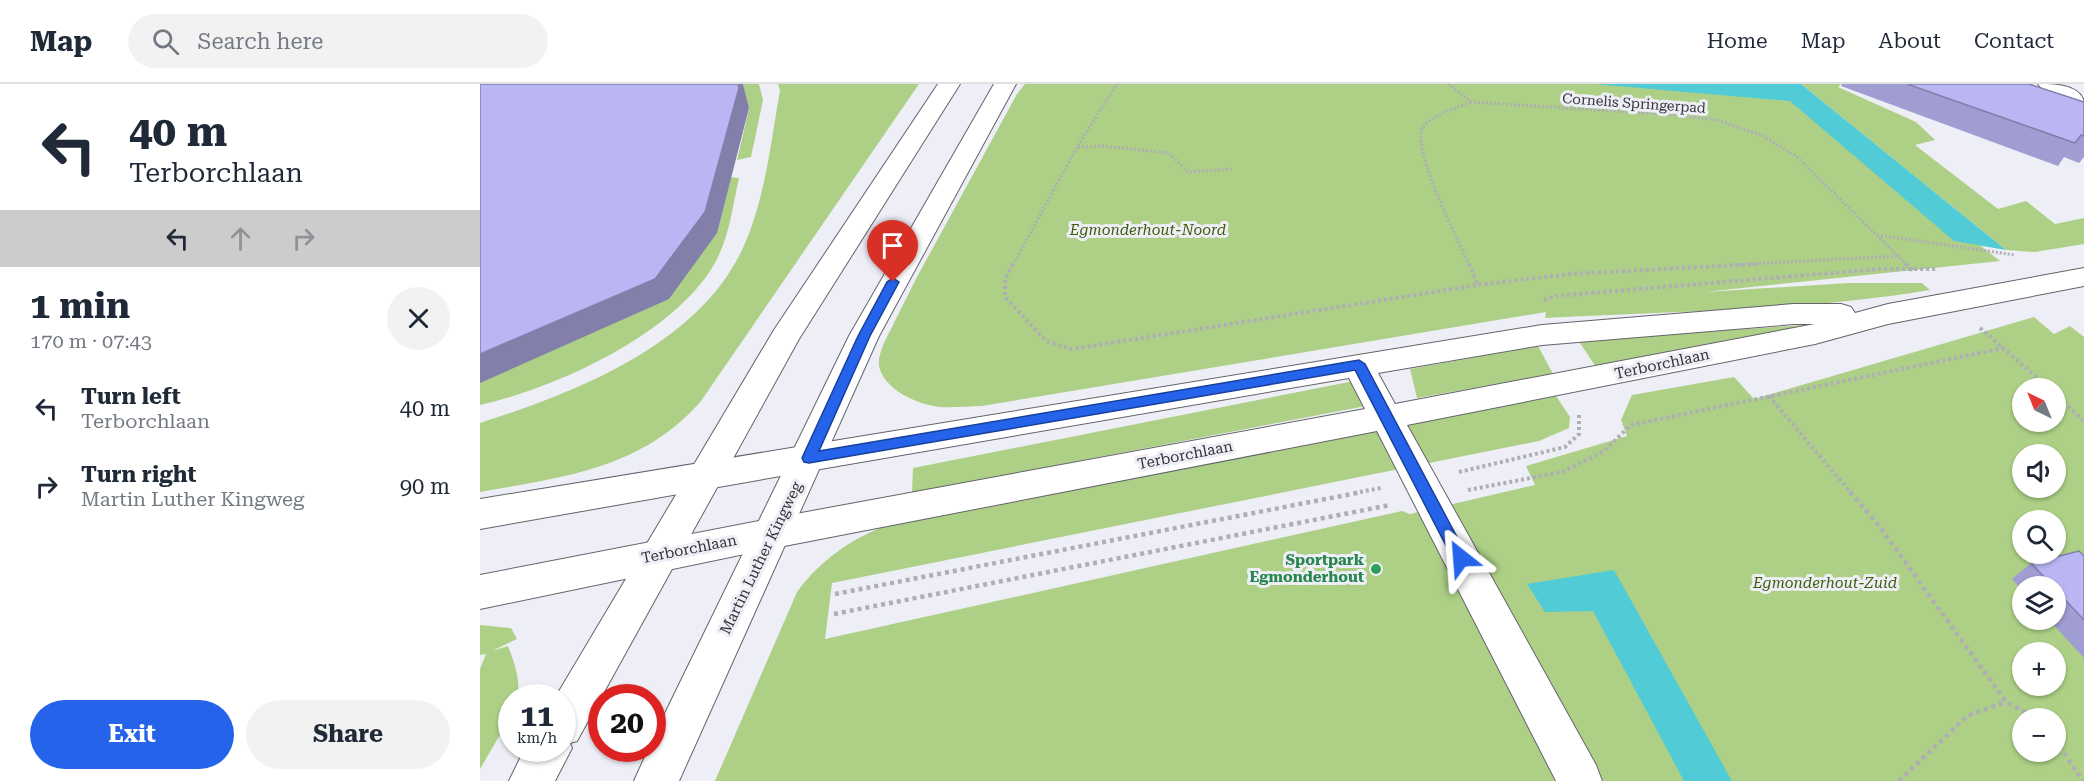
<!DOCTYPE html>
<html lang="en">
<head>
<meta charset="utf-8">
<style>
  body { margin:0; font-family:"Roboto Serif",serif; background:#f2f2f3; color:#1f2937; height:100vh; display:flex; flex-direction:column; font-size:22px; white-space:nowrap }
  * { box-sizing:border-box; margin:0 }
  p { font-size:20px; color:#747a83 }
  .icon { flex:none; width:33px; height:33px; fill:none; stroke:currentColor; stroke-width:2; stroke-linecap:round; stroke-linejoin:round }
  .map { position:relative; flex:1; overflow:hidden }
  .drawer { display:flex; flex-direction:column; background:#fff; width:480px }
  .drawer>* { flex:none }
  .top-card { background:#fff; color:#1f2937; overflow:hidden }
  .needle { width:39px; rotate:317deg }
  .tools { position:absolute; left:1532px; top:294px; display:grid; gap:12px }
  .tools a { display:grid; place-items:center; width:54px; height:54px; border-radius:50%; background:#fff; box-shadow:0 2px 4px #0004; font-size:30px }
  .speed { position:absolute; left:18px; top:600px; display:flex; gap:12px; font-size:30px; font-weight:700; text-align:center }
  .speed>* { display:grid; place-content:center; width:78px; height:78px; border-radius:50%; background:#fff; box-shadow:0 2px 4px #0004; line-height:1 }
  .speed small { font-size:15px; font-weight:400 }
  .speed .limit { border:9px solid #d22; background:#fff; color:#111 }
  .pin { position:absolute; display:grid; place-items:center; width:51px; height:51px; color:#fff; margin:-62px -26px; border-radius:50% 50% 50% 0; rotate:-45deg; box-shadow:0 0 6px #0007 }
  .pin .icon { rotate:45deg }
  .me { position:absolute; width:66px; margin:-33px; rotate:332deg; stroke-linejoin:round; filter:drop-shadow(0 0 4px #0008) }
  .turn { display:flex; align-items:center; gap:21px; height:126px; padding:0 30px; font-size:27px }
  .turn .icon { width:78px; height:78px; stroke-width:2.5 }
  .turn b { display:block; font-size:42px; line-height:51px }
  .lanes { display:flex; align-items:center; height:57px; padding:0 30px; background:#0003; justify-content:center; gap:30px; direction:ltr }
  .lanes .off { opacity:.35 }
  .round { display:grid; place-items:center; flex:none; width:63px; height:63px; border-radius:32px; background:#f2f2f3 }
  .summary { display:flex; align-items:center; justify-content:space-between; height:102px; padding:0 30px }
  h1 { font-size:36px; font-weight:700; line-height:45px }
  .button { display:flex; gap:12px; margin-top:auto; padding:12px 30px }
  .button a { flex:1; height:69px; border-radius:36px; background:#2563eb; color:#fff; font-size:24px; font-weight:700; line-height:69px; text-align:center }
  .button a+a { background:#f2f2f3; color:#1f2937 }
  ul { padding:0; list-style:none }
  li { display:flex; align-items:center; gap:18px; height:78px; padding:0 30px }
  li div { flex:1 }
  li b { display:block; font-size:22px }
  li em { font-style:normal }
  header { display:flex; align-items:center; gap:36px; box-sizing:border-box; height:84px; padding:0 30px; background:#fff; border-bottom:2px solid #e0e1e3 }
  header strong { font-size:28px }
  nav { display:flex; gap:33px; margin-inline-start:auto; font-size:21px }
  .search { width:420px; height:54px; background:#f2f2f3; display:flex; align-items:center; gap:15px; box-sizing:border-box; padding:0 21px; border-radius:33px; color:#747a83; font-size:22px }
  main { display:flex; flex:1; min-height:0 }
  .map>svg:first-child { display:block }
  .green { fill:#add086; fill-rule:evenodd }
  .water { fill:#51cbd6 }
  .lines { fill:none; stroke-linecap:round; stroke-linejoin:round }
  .minor-casing { stroke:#63636b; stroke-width:2 }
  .major-casing { stroke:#63636b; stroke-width:2 }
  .highway-casing { stroke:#63636b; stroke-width:2 }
  .path-far2 { stroke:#aeaeb5; stroke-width:3; stroke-dasharray:2 2; stroke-linecap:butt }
  .path-far1 { stroke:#aeaeb5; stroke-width:4; stroke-dasharray:3 3; stroke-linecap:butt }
  .path { stroke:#aeaeb5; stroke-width:4.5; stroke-dasharray:4 4; stroke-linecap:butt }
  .minor { fill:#fff; fill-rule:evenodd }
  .major { fill:#fff; fill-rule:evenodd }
  .highway { fill:#fff; fill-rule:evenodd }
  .wall { fill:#9f9dd1 }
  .shaded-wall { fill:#827faa }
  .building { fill:#b9b6f3; stroke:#827faa; stroke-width:1.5 }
  .route { fill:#2563eb; stroke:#184099; stroke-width:1.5 }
  .leisure-dot { fill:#2e9e5b; stroke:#eeeef7; stroke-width:2 }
  .labels { text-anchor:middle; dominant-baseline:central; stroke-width:6; stroke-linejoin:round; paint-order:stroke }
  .far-street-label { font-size:14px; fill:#333337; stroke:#eeeef7 }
  .park-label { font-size:15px; font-style:italic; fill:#3e5c09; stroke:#eeeef7 }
  .street-label { font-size:15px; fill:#333337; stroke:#eeeef7 }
  .leisure-label { font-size:15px; font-weight:bold; fill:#27864d; stroke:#eeeef7; text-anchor:end }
</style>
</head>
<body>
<header>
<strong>Map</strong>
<div class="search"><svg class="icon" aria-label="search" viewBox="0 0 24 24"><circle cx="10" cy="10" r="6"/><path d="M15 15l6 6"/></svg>Search here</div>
<nav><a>Home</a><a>Map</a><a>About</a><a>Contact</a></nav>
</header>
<main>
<section class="drawer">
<div class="top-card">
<div class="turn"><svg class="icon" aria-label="left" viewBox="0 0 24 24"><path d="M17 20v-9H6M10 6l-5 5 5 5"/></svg><div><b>40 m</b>Terborchlaan</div></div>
<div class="lanes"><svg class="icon" aria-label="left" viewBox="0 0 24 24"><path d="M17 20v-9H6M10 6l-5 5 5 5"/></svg><svg class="icon off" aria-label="ahead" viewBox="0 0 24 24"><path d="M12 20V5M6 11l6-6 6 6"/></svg><svg class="icon off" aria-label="right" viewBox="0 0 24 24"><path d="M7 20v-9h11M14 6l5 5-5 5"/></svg></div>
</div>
<div class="summary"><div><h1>1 min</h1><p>170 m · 07:43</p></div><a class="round"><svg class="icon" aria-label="close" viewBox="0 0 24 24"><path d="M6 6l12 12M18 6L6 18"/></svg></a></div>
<ul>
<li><svg class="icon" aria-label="left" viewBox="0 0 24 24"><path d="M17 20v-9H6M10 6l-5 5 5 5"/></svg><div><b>Turn left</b><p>Terborchlaan</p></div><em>40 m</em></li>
<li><svg class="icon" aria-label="right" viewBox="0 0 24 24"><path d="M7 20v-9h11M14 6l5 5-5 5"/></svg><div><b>Turn right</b><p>Martin Luther Kingweg</p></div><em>90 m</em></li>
</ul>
<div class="button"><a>Exit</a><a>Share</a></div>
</section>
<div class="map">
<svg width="1604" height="697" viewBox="0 0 1604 697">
  <rect width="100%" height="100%" fill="#eeeef7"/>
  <!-- green -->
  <path class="green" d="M263,0H279L283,16L271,73L257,76L269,25Z
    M298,0H439L221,317C162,385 83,393 0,408V339C97,308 224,259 266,157C286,109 291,57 300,6Z
    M545,0H1298L1520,177L1224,208L1369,199H1442L1450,206C1323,227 1193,227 1065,234L1066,228L502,322C488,322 473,324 459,323C437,320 404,306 399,282C398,274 401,267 404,259L437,193L537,10Z
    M1321,0H1361L1358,3L1436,38L1455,56L1435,61L1518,125L1546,117L1575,140L1604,134V160L1555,168L1526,166Z
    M251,93L259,94C254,116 251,140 243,161C215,242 78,304 0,321V298L236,149Z
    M1554,233L1574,250L1590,242L1604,253V697H235L317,508C340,477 369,456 405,442L1076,312L1090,333L1089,344L1059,357L352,499L345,555L922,427L930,430L1055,401L1046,382L1147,352L1141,336L1152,311L1254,293L1274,315ZM1542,304H1575V338H1542ZM1542,370H1575V404H1542ZM1542,436H1575V470H1542ZM1542,502H1575V536H1542ZM1542,568H1575V602H1542ZM1542,634H1575V668H1542Z
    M1340,240L1116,283L1098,256Z
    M1058,262L1073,290L937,314L930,285Z
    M879,296L891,321L432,409L433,384Z
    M0,541L31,544L37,555L12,567L28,562C35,580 40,595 38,613L32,614L31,632L0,685V585L6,570L0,571Z"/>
  <!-- water -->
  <path class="water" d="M1114,0H1321L1526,166L1474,157L1310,17Z
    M1134,486L1252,697H1204L1113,527L1065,528L1047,500Z"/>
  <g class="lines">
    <defs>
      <path id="minor" d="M1558,0C1573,0 1600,0 1604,18L1594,23C1582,20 1565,10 1558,0Z
        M1604,184V202L1408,240L1335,260L927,341L1116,681L1122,697H1076L897,347L294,464L281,460L276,449L281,438L294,434L885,325L869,294L329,387L317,383L312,374L317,365L329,361L1062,241L1314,220H1361L1371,223L1375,229L1408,220ZM1314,240H1335L915,320L898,289L1062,261Z"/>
      <path id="major" d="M329,361L341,365L346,374L341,383L329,387L0,445V415Z
        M294,434L307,438L312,449L307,460L294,464L0,525V491Z"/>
      <path id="highway" d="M458,0H480L319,255L97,657L90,659L92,664L75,697H29L45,664H82V614H75L294,246Z
        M514,0H536L399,252L199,697H154L169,664H172V656L369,252Z"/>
    </defs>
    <!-- minor casing -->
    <use href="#minor" class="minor-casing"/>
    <!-- major casing -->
    <use href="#major" class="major-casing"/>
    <!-- highway casing -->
    <use href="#highway" class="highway-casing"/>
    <!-- path-far2 -->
    <path class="path-far2" d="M968,0L992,18L1195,31L1237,36L1283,52L1317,73L1427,181
      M598,63L623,62L689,69L708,88L753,85
      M1397,151L1535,171
      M533,181L597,63L637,0
      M989,181C979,158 930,63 943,43C951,31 979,23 992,18
      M1251,181L1419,172"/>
    <!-- path-far1 -->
    <path class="path-far1" d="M533,180L525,195V213L566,257L592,265L998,201L1089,190L1279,180
      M989,180L998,201
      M1426,180L1433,187
      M1064,216L1075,212L1400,185H1457
      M1500,244L1569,304
      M1575,310L1604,337
      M1289,312L1371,409
      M979,388L1085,363L1099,350V330
      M988,406L1082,388L1124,367L1151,341L1524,264
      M874,409L901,404"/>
    <!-- path -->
    <path class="path" d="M1370,408L1400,443L1526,618L1556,634
      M355,510L882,408
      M354,530L910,421
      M1575,656L1603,697
      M1419,697L1487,632L1526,618"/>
    <!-- minor -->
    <use href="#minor" class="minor"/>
    <!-- major -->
    <use href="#major" class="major"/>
    <!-- highway -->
    <use href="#highway" class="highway"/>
  </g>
  <!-- wall -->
  <path class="wall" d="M1362,0H1549L1604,18V73L1599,79L1584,73L1578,82L1361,2Z
    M1604,472V574L1569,536H1575V502H1542V506L1532,495L1551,479Z"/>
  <!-- shaded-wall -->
  <path class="shaded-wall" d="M258,0H263L269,24L237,149L189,215L0,299V270Z"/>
  <!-- building -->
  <path class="building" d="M0,0H258L259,4L225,128L175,195L0,270Z
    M1427,0H1549L1604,18V52L1601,51L1595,59Z
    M1599,467L1604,472V536L1575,505V502H1573L1551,479Z"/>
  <!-- route -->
  <path class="route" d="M413,194L419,198L390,252L339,367L879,276L885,280L986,470L988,474L986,479L981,481L975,479L875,286L329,379L324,378L322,374L378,252L407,198Z"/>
  <!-- markers -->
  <circle class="leisure-dot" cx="896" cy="485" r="6"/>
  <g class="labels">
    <!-- far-street labels -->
    <g class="far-street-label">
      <text transform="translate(1154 19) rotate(4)">Cornelis Springerpad</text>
    </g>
    <!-- park labels -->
    <g class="park-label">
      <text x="668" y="146">Egmonderhout-Noord</text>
      <text x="1345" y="499">Egmonderhout-Zuid</text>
    </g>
    <!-- street labels -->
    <g class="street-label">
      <text transform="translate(1182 280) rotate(-12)">Terborchlaan</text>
      <text transform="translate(705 371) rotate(-11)">Terborchlaan</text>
      <text transform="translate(209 465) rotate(-11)">Terborchlaan</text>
      <text transform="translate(281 474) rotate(-64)">Martin Luther Kingweg</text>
    </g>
    <!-- leisure labels -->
    <g class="leisure-label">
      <text x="884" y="476">Sportpark<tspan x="884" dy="17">Egmonderhout</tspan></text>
    </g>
  </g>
</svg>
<div class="tools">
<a><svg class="needle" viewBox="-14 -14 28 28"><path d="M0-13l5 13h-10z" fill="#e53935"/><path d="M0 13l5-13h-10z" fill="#747a83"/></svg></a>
<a><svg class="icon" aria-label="sound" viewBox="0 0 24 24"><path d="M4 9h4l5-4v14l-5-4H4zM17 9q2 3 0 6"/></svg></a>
<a><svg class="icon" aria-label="search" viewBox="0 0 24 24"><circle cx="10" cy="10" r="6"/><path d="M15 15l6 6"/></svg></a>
<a><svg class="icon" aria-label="layers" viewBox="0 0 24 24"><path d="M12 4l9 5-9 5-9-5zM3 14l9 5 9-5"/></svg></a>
<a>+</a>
<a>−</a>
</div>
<div class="speed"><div>11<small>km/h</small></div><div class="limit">20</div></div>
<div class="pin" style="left:413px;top:198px;background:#d93025"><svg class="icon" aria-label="arrive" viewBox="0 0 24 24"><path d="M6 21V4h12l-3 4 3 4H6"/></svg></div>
<svg class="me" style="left:981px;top:474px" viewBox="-20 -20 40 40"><path d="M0-17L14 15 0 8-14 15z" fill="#2563eb" stroke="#fff" stroke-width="4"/></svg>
</div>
</main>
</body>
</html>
